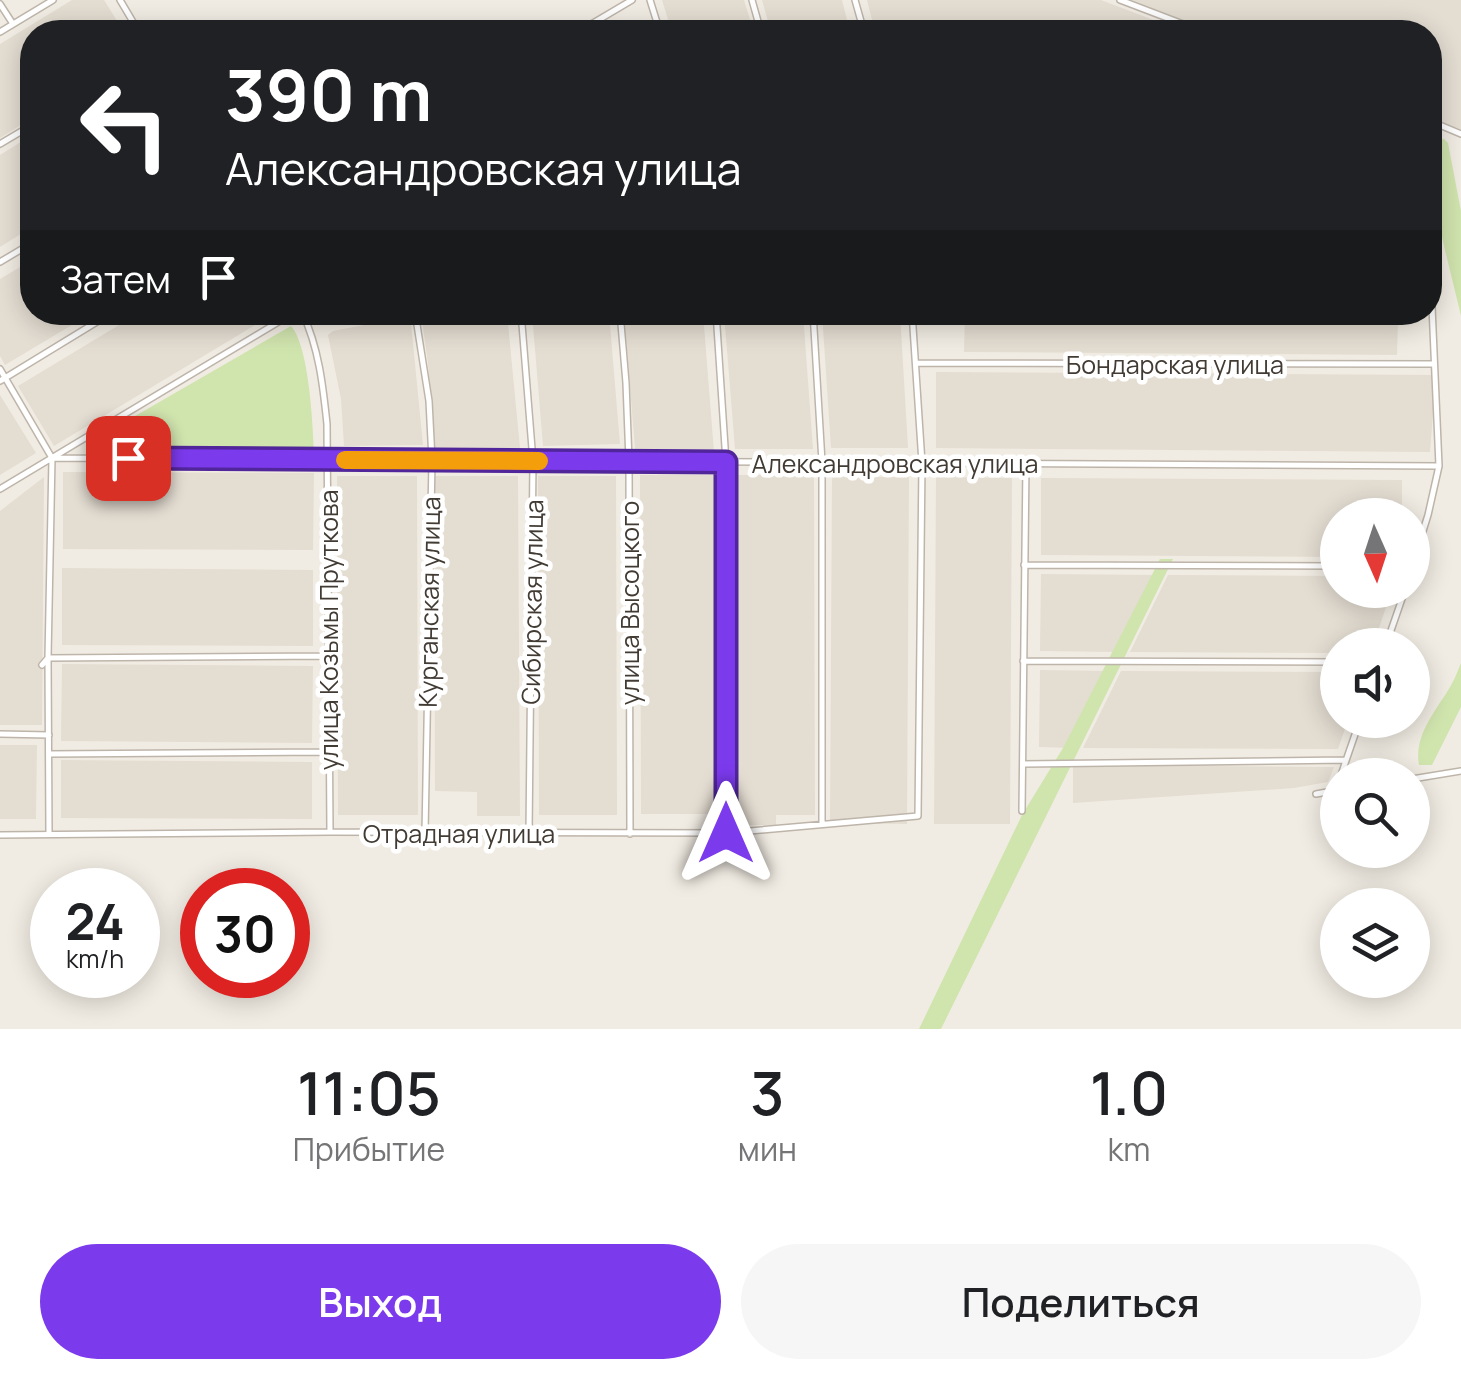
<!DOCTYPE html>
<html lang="ru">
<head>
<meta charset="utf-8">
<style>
  body { margin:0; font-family:Manrope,sans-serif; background:#f6f6f6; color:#202124; height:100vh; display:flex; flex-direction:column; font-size:38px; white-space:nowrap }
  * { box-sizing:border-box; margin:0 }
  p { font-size:32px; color:#757577 }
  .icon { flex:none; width:55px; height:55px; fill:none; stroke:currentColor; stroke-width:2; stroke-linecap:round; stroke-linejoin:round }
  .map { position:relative; height:1029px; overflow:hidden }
  .panel { display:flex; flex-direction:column; background:#fff; flex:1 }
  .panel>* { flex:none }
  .banner { position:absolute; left:20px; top:20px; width:1422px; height:305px; border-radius:40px; box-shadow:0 5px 25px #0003; background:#202124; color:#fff; overflow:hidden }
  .needle { width:65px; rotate:177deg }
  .tools { position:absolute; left:1320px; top:498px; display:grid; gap:20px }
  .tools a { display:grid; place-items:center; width:110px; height:110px; border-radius:50%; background:#fff; box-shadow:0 5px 25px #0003; font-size:50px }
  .speed { position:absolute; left:30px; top:868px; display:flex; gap:20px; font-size:50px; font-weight:700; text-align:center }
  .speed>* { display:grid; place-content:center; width:130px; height:130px; border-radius:50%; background:#fff; box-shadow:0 5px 25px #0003; line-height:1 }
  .speed small { font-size:25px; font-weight:400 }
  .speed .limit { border:15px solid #d22; background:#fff; color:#111 }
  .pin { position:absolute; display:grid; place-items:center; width:85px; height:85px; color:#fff; margin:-42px; border-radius:20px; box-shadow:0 5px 15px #0006 }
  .me { position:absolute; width:110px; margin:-55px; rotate:0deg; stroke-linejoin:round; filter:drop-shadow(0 0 8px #0008) }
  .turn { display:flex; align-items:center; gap:35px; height:210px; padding:0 40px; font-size:45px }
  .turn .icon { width:130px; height:130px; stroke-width:2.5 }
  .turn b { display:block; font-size:70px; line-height:85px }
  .then { display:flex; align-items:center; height:95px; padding:0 40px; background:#0003; gap:20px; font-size:38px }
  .eta { display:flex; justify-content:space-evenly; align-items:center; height:170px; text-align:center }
  .eta b { font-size:60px; font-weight:600; line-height:70px }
  .action { display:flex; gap:20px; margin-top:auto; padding:20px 40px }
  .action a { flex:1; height:115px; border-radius:60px; background:#7c3aed; color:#fff; font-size:40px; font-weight:600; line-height:115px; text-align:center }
  .action a+a { background:#f6f6f6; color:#202124 }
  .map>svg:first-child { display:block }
  .residential { fill:#e4ddd2 }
  .green { fill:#d0e4ae }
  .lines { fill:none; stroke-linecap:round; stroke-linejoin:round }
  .street-casing { stroke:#beb5aa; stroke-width:8 }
  .street { stroke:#fff; stroke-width:5 }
  .route-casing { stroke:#51269a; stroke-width:25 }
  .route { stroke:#7c3aed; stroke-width:18 }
  .slow { stroke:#f59e0b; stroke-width:18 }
  .labels { text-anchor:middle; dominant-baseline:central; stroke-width:9; stroke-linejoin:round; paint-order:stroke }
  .street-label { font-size:25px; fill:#423b34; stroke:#fff }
</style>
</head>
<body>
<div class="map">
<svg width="1461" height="1029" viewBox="0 0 1461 1029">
  <rect width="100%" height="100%" fill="#f1ece3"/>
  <!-- residential -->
  <path class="residential" d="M72,0H104L124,32H32V118L0,138V44Z
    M662,0H744L751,23L736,32H672Z
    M762,0H842L850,32H771Z
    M867,0H1101L1185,32H875Z
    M1125,0H1461V131L1430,119V32H1210Z
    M32,135V227L0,247V155Z
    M32,260V312L92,313L5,365L0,356V279Z
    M941,312H1419V317H1398L1397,355L964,352L965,314Z
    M139,313H275L54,446L18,386Z
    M368,313H410L423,445L344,446L341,399L328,335L333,331L369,324Z
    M421,313H507L520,448L435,453L428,364Z
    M532,313H609L620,444L543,446Z
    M624,313H703L714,452L635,449Z
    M724,313H803L813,449H735Z
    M822,313H900L908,448H831Z
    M936,372L1436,375L1430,452L936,448Z
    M0,395L36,453L0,475Z
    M63,472L314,473L313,550L63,549Z
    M640,475H718L719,814H641Z
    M736,475H814L815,815H776V825H736Z
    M337,476H417L418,815H338Z
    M434,476H518L520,816H477V792L435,791Z
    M538,476H616L617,815H539Z
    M44,477L42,725H0V511Z
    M832,477H909L907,824L830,823Z
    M936,477L1012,478L1010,824H934Z
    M1041,478L1402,480V515H1338L1337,557L1041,555Z
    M62,568L313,570V646L62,645Z
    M1041,574L1159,575L1119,652L1040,651Z
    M1168,575L1337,576L1338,590H1392L1373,645H1338L1337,653L1130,652Z
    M62,664L313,666L312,743L61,741Z
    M1040,670L1110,671L1070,748L1039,747Z
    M1121,671L1337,672L1338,720H1348L1338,749L1083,748Z
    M0,745H37L36,819H0Z
    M61,760L312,762V819L61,818Z
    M1073,765L1334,767L1328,782L1294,788L1073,803Z"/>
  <!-- green -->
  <path class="green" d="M1444,139L1448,143L1461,211V316C1453,280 1422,171 1433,140Z
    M291,326C309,346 313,424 314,453H93L90,442Z
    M1160,559H1173L941,1029H919L1022,815L1063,748Z
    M1461,663V707L1432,765H1419C1414,737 1433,714 1447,692C1453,683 1457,673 1461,663Z"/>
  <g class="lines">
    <defs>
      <path id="street" d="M120,0L139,32
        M650,0L660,32
        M752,0L761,32
        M855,0L864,32
        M1120,0L1204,32
        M0,4L13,24
        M0,32L53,0
        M578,32L632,0
        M1430,121L1461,134
        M0,144L32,125
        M0,262L32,243
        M302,312C319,348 323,386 327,424L330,831
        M415,312L429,401L432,460L425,833
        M521,312L533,461L529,833
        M620,312L626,383L629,461L630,834
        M716,312L726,462L727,833
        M813,312L822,462V823
        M917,363L1434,364
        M0,369L52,458L48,658L49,834
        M0,381L113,312
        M52,458L1439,466
        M0,489L295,312
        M1024,565L1338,566
        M1412,566L1428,515L1439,466L1430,261
        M1386,645L1405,590
        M1023,661L1338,662
        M42,665L48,658L329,656
        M0,734L49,735
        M49,754L329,752
        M1023,764L1346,760
        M1341,775L1360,720
        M1412,779L1461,771
        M1316,794L1338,790
        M1022,811L1026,464
        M0,835L330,832L727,833L918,816L922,463L912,312"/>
    </defs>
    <!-- street casing -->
    <use href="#street" class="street-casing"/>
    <!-- street -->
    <use href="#street" class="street"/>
  </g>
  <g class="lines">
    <defs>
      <path id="route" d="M128,458L726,462V833"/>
    </defs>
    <!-- route casing -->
    <use href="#route" class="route-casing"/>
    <!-- route -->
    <use href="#route" class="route"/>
    <!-- slow -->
    <path class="slow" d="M345,460L539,461"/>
  </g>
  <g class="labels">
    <!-- street labels -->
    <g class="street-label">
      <text x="1175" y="364">Бондарская улица</text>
      <text x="895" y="463">Александровская улица</text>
      <text transform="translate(429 602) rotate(-89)">Курганская улица</text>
      <text transform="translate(532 602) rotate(-89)">Сибирская улица</text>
      <text transform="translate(629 603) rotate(-90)">улица Высоцкого</text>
      <text transform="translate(328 630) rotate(-90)">улица Козьмы Пруткова</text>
      <text x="459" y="833">Отрадная улица</text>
    </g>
  </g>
</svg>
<div class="tools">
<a><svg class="needle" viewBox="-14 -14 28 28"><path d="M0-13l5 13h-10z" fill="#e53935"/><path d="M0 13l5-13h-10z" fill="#757577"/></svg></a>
<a><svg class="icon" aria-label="sound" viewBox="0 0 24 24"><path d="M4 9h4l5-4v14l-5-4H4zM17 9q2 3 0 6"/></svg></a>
<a><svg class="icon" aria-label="search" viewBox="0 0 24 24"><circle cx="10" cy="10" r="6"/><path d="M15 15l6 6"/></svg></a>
<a><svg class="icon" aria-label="layers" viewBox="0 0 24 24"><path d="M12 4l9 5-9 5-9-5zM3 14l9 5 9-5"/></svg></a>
</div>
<div class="speed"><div>24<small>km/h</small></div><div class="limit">30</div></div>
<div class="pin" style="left:128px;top:458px;background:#d93025"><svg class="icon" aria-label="arrive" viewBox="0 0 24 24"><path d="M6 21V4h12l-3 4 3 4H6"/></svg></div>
<svg class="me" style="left:726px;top:833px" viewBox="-20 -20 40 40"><path d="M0-17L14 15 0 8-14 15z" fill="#7c3aed" stroke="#fff" stroke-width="4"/></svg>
<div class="banner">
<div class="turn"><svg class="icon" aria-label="left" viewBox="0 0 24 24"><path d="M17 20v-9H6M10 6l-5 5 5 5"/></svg><div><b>390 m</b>Александровская улица</div></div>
<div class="then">Затем<svg class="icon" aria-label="arrive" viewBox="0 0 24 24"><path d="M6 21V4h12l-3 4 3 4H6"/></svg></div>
</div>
</div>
<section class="panel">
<div class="eta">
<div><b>11:05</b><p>Прибытие</p></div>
<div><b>3</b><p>мин</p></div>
<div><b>1.0</b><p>km</p></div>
</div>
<div class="action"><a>Выход</a><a>Поделиться</a></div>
</section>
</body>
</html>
